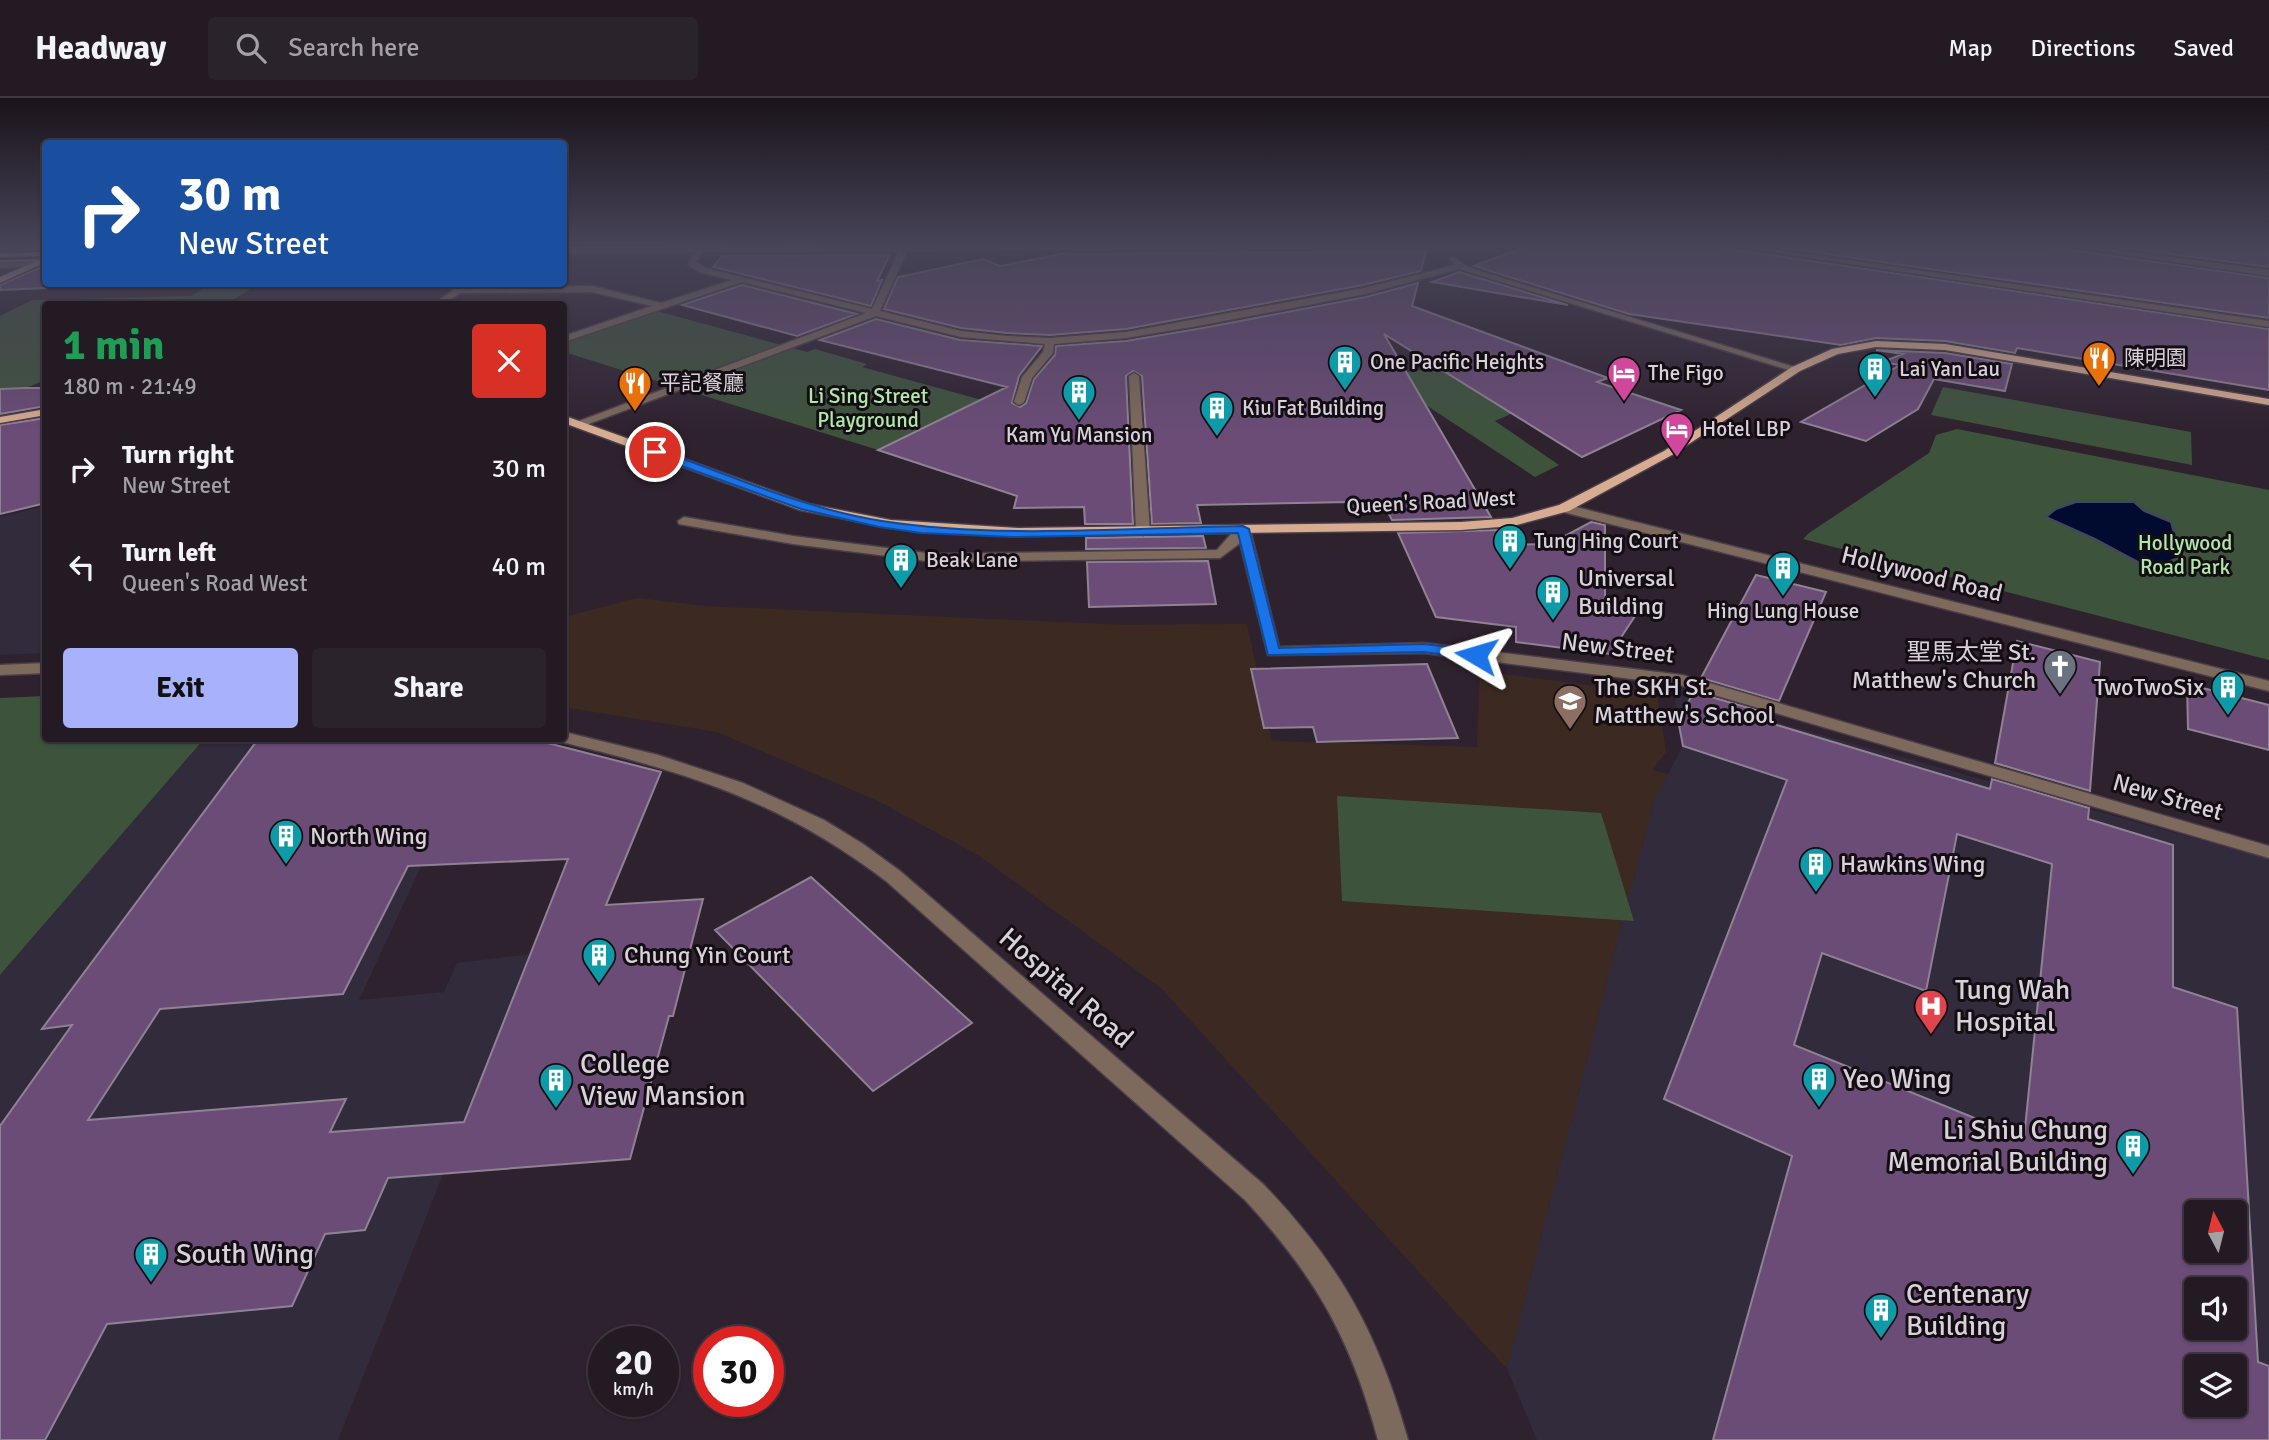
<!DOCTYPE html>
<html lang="en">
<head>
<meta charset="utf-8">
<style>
  body { margin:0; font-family:Signika,"Noto Sans TC",sans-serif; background:#2b232b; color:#f1f3f6; height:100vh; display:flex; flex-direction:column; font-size:26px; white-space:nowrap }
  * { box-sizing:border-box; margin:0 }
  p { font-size:23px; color:#a3a1a6 }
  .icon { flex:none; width:38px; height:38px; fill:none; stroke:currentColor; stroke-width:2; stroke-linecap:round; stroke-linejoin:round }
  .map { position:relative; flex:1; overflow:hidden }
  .drawer { position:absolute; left:42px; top:203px; width:525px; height:441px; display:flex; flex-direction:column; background:#231a23; border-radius:7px; box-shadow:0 2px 5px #0004,0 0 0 2px #403841 }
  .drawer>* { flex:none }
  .hud { position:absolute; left:42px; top:42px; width:525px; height:147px; border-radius:7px; box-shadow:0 2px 5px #0004,0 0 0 2px #403841; background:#1a4fa0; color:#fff; overflow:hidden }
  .needle { width:46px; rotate:353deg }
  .buttons { position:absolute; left:2184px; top:1102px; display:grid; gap:14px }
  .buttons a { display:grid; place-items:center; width:63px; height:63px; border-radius:7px; background:#231a23; box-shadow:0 2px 5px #0004,0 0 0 2px #403841; font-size:35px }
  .speed { position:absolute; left:588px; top:1228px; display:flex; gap:14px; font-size:35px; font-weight:700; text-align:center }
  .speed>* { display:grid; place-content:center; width:91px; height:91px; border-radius:50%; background:#231a23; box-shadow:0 2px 5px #0004,0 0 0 2px #403841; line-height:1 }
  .speed small { font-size:18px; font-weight:400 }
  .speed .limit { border:10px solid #d22; background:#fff; color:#111 }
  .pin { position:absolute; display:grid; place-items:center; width:60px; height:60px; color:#fff; margin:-30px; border:4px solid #fff; border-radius:50%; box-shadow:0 2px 7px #0007 }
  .me { position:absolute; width:77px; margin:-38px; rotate:277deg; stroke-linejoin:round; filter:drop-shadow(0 0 5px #0008) }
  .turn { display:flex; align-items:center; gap:24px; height:147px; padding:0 21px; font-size:32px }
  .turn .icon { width:91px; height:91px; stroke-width:2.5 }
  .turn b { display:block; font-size:49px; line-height:60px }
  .round { display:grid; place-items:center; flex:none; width:74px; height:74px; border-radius:7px; background:#2b232b }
  .headline { display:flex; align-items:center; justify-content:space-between; height:119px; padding:0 21px }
  h1 { font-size:42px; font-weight:800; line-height:52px; color:#1e9e55 }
  .button { display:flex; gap:14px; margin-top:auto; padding:14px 21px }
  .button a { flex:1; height:80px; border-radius:7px; background:#a7b1fc; color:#111; font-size:28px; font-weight:800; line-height:80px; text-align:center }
  .button a+a { background:#2b232b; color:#f1f3f6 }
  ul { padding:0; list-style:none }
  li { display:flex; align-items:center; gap:21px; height:98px; padding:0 21px }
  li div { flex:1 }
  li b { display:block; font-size:26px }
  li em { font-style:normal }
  header { display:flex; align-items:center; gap:42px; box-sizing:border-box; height:98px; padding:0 35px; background:#231a23; border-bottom:2px solid #403841 }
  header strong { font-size:33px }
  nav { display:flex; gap:38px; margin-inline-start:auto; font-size:24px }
  .search { width:490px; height:63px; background:#2b232b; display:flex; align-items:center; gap:18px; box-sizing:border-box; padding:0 24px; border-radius:7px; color:#a3a1a6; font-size:26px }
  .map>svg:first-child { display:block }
  .education { fill:#3c2a22 }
  .medical { fill:#312b3c; fill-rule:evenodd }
  .green { fill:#3e533c }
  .water { fill:#010b2f; stroke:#424662; stroke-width:2 }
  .building { fill:#6a4c76; stroke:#8f8294; stroke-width:2; fill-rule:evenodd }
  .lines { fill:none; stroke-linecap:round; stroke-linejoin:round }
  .minor-casing { stroke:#4a3e4a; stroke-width:3 }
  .major-casing { stroke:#4a3e4a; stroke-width:3 }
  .minor { fill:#7e6a5c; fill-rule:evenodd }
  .major { fill:#d7ac90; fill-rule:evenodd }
  .tram { stroke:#b2a9b2; stroke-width:2 }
  .route { fill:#1a73e8; stroke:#114b97; stroke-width:2 }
  .labels { text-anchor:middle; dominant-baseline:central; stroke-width:6; stroke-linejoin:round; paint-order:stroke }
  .far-poi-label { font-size:21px; fill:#d9d1d9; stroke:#140e14; text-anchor:start }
  .far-park-label { font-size:21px; fill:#afe9a9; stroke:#140e14 }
  .far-street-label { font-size:21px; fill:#d9d1d9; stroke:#140e14 }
  .street-label { font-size:24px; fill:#d9d1d9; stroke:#140e14 }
  .poi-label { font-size:24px; fill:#d9d1d9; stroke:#140e14; text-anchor:start }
  .near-street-label { font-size:28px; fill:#d9d1d9; stroke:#140e14 }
  .near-poi-label { font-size:28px; fill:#d9d1d9; stroke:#140e14; text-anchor:start }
</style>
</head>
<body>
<header>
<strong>Headway</strong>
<div class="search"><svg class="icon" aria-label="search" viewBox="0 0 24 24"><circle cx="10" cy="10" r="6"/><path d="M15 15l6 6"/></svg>Search here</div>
<nav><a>Map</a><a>Directions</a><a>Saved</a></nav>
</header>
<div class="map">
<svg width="2269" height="1342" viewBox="0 0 2269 1342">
  <rect width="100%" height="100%" fill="#2f222f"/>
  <!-- education -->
  <path class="education" d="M637,500L705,508L1125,527L1247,526L1272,643L1477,649L1480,573L1657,596L1666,654L1652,672L1669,676L1654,703L1507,1271L1162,891L978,757L876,702L717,634L564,609V519Z"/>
  <!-- medical -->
  <path class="medical" d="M45,408V555L0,557V419Z
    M1674,596L2269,761V1342H1537L1507,1271L1654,703L1683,648ZM2196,1115H2235V1153H2196ZM2196,1192H2235V1230H2196ZM2196,1269H2235V1307H2196Z
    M204,641H480L359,902L444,894L457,865L530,856L338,1342H0V877Z"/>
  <!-- green -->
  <path class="green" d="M211,186H259L226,206H46L45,282L26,290L0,291V218L32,202L191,198Z
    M657,213L807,254L815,251L867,266L862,269L982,302L878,352L564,254V244Z
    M1451,267L1539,303L1495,323L1559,367L1535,379L1382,278Z
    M1943,289L2191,334L2192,367L1931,317Z
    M1957,331L2269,392V562L1803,441L1809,435L1929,355L1936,337Z
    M45,598L46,640L204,641L0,877V600Z
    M1337,698L1601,715L1634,823L1342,803Z"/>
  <!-- water -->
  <path class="water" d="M2076,404H2134L2144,413L2171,424L2180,459L2151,471L2095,441L2046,419L2056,411Z"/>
  <!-- building -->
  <path class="building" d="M0,145H46V151L0,152Z
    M1535,145H1708L1711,148L2269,231V292L2017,250L2015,255L1945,243L1876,240L1841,247L1629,216L1474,168Z
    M1749,145H2041L2044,148L2269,180V220Z
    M2085,145H2269V169Z
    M1426,153L1421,173L1363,187L1126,231L1050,237L1007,235L961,230L884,211L898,179L983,161L1000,168L1061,156Z
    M890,157L877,183L882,182L871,208L713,169L722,158Z
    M37,171H46V190L0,192V187Z
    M1459,174L1568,207L1432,184Z
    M1418,185L1412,208L1608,280L1597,284L1681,312L1582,359L1384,236L1491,419L1392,422L1385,409H1352L1350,404L1197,407L1201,425L1152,426L1142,278L1133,273L1126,278L1133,426H1085L1084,409L1014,410L1017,398L878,352L1007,289L820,242L876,221L960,242L1042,248L1019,278L1012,305L1020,309L1026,305L1034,281L1055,257L1056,248L1126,243L1203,230L1366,199Z
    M742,187L857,216L797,238L682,207Z
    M1876,252L1945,255L2012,266L2005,293L1934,281L1918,311L1866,343L1801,324L1900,267L1882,264L1903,256Z
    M24,290H46V308L0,316V291Z
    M46,320V405L0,416V327Z
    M1591,424L1605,427V505L1641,509L1610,556L1516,544V529L1436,519L1398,435L1499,432L1508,447L1550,446Z
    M1203,438L1206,450L1086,451V440Z
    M1208,463L1216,506L1089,509L1087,464Z
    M1756,477L1826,494L1779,603L1701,580Z
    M2017,543L2100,564L2090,693L1995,665Z
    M1427,566L1458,640L1317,644L1313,629L1264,630L1251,571Z
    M2187,586L2269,607V652L2188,631Z
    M1694,594L1773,617L1770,625L1990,691L1992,681L2089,710L2088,721L2173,747V889L2237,910L2258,1264L2269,1268V1342H1713L1792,1058L1664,1001L1787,682L1683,648L1678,622ZM1957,736L2052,766L2024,1040L1794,947L1822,855L1926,893ZM2196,1115H2235V1153H2196ZM2196,1192H2235V1230H2196ZM2196,1269H2235V1307H2196Z
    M259,640H528L661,674L606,807L703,801L673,918H669L630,1061L388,1080L365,1132L325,1136L292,1208L107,1226L45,1342H0V1028L72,927L42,931ZM568,761L464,1024L330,1034L346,1001L88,1022L160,911L343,896L408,768Z
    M811,779L972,925L873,993L715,832Z"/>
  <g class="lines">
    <defs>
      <path id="minor" d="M903,145H911L910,148L1470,146L1466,148L907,153L880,213L961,233L1007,238L1050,240L1126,234L1364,190L1455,167L1450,161L1454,159L1463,166L1479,173L1801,271L1792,273L1459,171L1365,196L1203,227L1126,240L1054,246L1053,255L1032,280L1024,304L1019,307L1014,304L1022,279L1043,254L1045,246L961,239L876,218L578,330L572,327L574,325L866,215L742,184L564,244V238L652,208L592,194L460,195L444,206H434L461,186H470L467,189L592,188L661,205L732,182L699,174L688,167L694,154L564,155V151L902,148ZM899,153L872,211L705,170L696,164L702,154Z
        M1711,145H1731L2269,223V229Z
        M2044,145H2065L2269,172V178Z
        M46,163V168L0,170V164Z
        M1134,275L1139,278L1150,433L1143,437L1136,433L1129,278Z
        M1564,406L2269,583V593L1559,413L1558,410Z
        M684,419L793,438L934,456L1217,452L1238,428L1243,427L1250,431L1279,549L1424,545L1682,577L2269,748V760L1680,587L1424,555L1268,557L1240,445L1220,460L934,464L793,446L679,426L678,423Z
        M46,565V575L0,577V567Z
        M564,634L658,657L743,685L824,722L863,746L900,773L1263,1086C1340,1166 1378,1235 1408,1342H1378C1351,1241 1316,1179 1245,1102L886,783C780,702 685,674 558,643L557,640H564Z"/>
      <path id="major" d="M1480,145L1466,148L1462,146L1463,145Z
        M46,154V158L0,159V155Z
        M46,159V164L0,185V179Z
        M1876,243L1945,246L2269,301V307L1945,252L1876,249L1838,256L1800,273L1672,357L1569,413L1513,428L1461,432L1018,438L891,430L800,412L564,325V318L568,319L809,406L891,422L1018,430L1461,424L1512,420L1559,407L1664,353L1792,269L1832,251Z
        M46,311V317L0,325V319Z"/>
    </defs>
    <!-- minor casing -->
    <use href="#minor" class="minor-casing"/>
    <!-- major casing -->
    <use href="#major" class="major-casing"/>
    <!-- minor -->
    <use href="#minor" class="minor"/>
    <!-- major -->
    <use href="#major" class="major"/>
    <!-- tram -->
    <path class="tram" d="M564,150L1003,145
      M0,163L46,162"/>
  </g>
  <!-- sky -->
  <linearGradient id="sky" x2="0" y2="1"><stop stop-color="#1a131a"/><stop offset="0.44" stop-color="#474458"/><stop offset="1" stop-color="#474458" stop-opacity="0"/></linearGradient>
  <rect width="2269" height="333" fill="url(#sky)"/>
  <!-- route -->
  <path class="route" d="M651,352H659C732,378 805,411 882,423C997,441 1126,430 1243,428L1249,431L1279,550L1424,546L1476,552L1483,557L1476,561L1424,554L1268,557L1238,435L1012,439L921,435L879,429L801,411L651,357Z"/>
  <!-- icons -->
  <defs>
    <symbol id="restaurant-pin" viewBox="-11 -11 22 30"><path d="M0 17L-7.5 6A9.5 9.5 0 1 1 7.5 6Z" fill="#e8710a" stroke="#140e14"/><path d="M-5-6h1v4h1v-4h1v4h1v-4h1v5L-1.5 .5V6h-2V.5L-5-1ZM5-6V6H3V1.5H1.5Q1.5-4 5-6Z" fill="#fff"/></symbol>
    <symbol id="building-pin" viewBox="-11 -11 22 30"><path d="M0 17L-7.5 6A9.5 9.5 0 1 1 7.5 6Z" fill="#0f9aa8" stroke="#140e14"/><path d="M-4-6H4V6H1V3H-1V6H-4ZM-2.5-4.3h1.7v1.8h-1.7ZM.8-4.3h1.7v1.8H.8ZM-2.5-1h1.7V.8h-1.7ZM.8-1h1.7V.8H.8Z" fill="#fff"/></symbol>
    <symbol id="hotel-pin" viewBox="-11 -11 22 30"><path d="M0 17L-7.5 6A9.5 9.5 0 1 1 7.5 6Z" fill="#d1479c" stroke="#140e14"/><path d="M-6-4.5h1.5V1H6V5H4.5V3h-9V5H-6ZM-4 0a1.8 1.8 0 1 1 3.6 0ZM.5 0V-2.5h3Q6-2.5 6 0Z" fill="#fff"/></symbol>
    <symbol id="church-pin" viewBox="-11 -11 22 30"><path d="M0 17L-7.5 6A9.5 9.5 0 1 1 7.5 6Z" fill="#6b7280" stroke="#140e14"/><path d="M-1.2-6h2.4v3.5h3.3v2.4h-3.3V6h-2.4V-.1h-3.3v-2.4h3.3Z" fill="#fff"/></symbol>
    <symbol id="school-pin" viewBox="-11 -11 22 30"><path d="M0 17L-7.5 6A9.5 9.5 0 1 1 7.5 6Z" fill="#8d6e63" stroke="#140e14"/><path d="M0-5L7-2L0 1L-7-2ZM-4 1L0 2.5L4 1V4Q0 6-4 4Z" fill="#fff"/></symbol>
    <symbol id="hospital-pin" viewBox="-11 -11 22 30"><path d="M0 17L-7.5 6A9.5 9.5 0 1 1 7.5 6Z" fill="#e0444e" stroke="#140e14"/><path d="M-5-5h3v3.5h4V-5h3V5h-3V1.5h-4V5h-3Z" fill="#fff"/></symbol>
  </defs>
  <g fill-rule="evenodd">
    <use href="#restaurant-pin" x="2080" y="241" width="38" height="52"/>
    <use href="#building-pin" x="1326" y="245" width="38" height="52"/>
    <use href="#building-pin" x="1856" y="252" width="38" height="52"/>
    <use href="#hotel-pin" x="1605" y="256" width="38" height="52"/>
    <use href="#restaurant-pin" x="616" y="266" width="38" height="52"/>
    <use href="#building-pin" x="1060" y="275" width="38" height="52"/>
    <use href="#building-pin" x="1198" y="291" width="38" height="52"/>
    <use href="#hotel-pin" x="1658" y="312" width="38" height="52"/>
    <use href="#building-pin" x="1491" y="424" width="38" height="52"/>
    <use href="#building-pin" x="882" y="443" width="38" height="52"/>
    <use href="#building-pin" x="1764" y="451" width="38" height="52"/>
    <use href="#building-pin" x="1534" y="475" width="38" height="52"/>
    <use href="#church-pin" x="2041" y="549" width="38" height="52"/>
    <use href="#building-pin" x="2209" y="570" width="38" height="52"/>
    <use href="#school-pin" x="1551" y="584" width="38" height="52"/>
    <use href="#building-pin" x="267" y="719" width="38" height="52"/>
    <use href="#building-pin" x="1797" y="747" width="38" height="52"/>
    <use href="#building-pin" x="580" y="838" width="38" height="52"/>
    <use href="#hospital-pin" x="1912" y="889" width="38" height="52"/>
    <use href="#building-pin" x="1800" y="962" width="38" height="52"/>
    <use href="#building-pin" x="537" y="963" width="38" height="52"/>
    <use href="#building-pin" x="2114" y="1029" width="38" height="52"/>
    <use href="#building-pin" x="132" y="1137" width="38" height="52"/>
    <use href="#building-pin" x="1862" y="1193" width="38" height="52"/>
  </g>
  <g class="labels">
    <!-- far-poi labels -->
    <g class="far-poi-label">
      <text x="2124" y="260">陳明園</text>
      <text x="1370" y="264">One Pacific Heights</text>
      <text x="1899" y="271">Lai Yan Lau</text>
      <text x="1648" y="275">The Figo</text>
      <text x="660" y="285">平記餐廳</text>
      <text x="1242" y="310">Kiu Fat Building</text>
      <text x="1702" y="331">Hotel LBP</text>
      <text x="1079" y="337" text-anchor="middle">Kam Yu Mansion</text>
      <text x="1534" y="443">Tung Hing Court</text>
      <text x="926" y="462">Beak Lane</text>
      <text x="1783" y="513" text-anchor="middle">Hing Lung House</text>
    </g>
    <!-- far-park labels -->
    <g class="far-park-label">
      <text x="868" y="298">Li Sing Street<tspan x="868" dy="24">Playground</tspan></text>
      <text x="2185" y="445">Hollywood<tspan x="2185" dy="24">Road Park</tspan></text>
    </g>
    <!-- far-street labels -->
    <g class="far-street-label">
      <text transform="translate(1431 404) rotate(-3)">Queen's Road West</text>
    </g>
    <!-- street labels -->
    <g class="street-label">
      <text transform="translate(1922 476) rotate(14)">Hollywood Road</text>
      <text transform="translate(1618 550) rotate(7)">New Street</text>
      <text transform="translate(2168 699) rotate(16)">New Street</text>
    </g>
    <!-- poi labels -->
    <g class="poi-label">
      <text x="1578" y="480">Universal<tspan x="1578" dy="28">Building</tspan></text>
      <text x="2036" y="554" text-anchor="end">聖馬太堂 St.<tspan x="2036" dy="28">Matthew's Church</tspan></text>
      <text x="1594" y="589">The SKH St.<tspan x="1594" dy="28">Matthew's School</tspan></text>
      <text x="2204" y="589" text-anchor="end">TwoTwoSix</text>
      <text x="310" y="738">North Wing</text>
      <text x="1840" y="766">Hawkins Wing</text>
      <text x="624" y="857">Chung Yin Court</text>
    </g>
    <!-- near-street labels -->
    <g class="near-street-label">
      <text transform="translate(1066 890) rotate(41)">Hospital Road</text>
    </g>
    <!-- near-poi labels -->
    <g class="near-poi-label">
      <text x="1955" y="892">Tung Wah<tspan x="1955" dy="32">Hospital</tspan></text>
      <text x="580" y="966">College<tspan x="580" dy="32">View Mansion</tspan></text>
      <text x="1843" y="981">Yeo Wing</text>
      <text x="2108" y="1032" text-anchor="end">Li Shiu Chung<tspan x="2108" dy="32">Memorial Building</tspan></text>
      <text x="176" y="1156">South Wing</text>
      <text x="1906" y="1196">Centenary<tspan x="1906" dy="32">Building</tspan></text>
    </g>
  </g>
</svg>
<div class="buttons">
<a><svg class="needle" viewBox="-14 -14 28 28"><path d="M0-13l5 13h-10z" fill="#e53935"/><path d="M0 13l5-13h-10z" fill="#a3a1a6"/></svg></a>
<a><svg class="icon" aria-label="sound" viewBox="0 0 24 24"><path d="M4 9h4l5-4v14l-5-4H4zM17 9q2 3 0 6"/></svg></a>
<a><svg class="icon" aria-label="layers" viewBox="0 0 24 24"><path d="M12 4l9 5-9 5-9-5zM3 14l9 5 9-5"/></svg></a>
</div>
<div class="speed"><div>20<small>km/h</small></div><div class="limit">30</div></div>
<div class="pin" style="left:655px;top:354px;background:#d93025"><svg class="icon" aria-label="arrive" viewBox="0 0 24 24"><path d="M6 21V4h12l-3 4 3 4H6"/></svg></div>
<svg class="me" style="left:1476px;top:557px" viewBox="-20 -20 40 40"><path d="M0-17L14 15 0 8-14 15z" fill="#1a73e8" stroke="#fff" stroke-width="4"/></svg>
<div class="hud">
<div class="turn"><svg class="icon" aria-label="right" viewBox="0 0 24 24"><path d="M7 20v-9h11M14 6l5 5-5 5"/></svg><div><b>30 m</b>New Street</div></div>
</div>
<section class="drawer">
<div class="headline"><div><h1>1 min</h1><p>180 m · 21:49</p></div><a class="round" style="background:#d93025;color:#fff"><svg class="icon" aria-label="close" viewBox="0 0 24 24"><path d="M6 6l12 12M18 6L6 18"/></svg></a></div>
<ul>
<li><svg class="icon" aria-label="right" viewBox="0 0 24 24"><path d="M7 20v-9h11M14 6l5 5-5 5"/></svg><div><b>Turn right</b><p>New Street</p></div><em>30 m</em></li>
<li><svg class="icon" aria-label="left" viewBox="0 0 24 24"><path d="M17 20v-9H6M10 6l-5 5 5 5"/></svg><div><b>Turn left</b><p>Queen's Road West</p></div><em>40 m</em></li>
</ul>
<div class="button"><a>Exit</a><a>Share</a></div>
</section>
</div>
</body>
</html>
